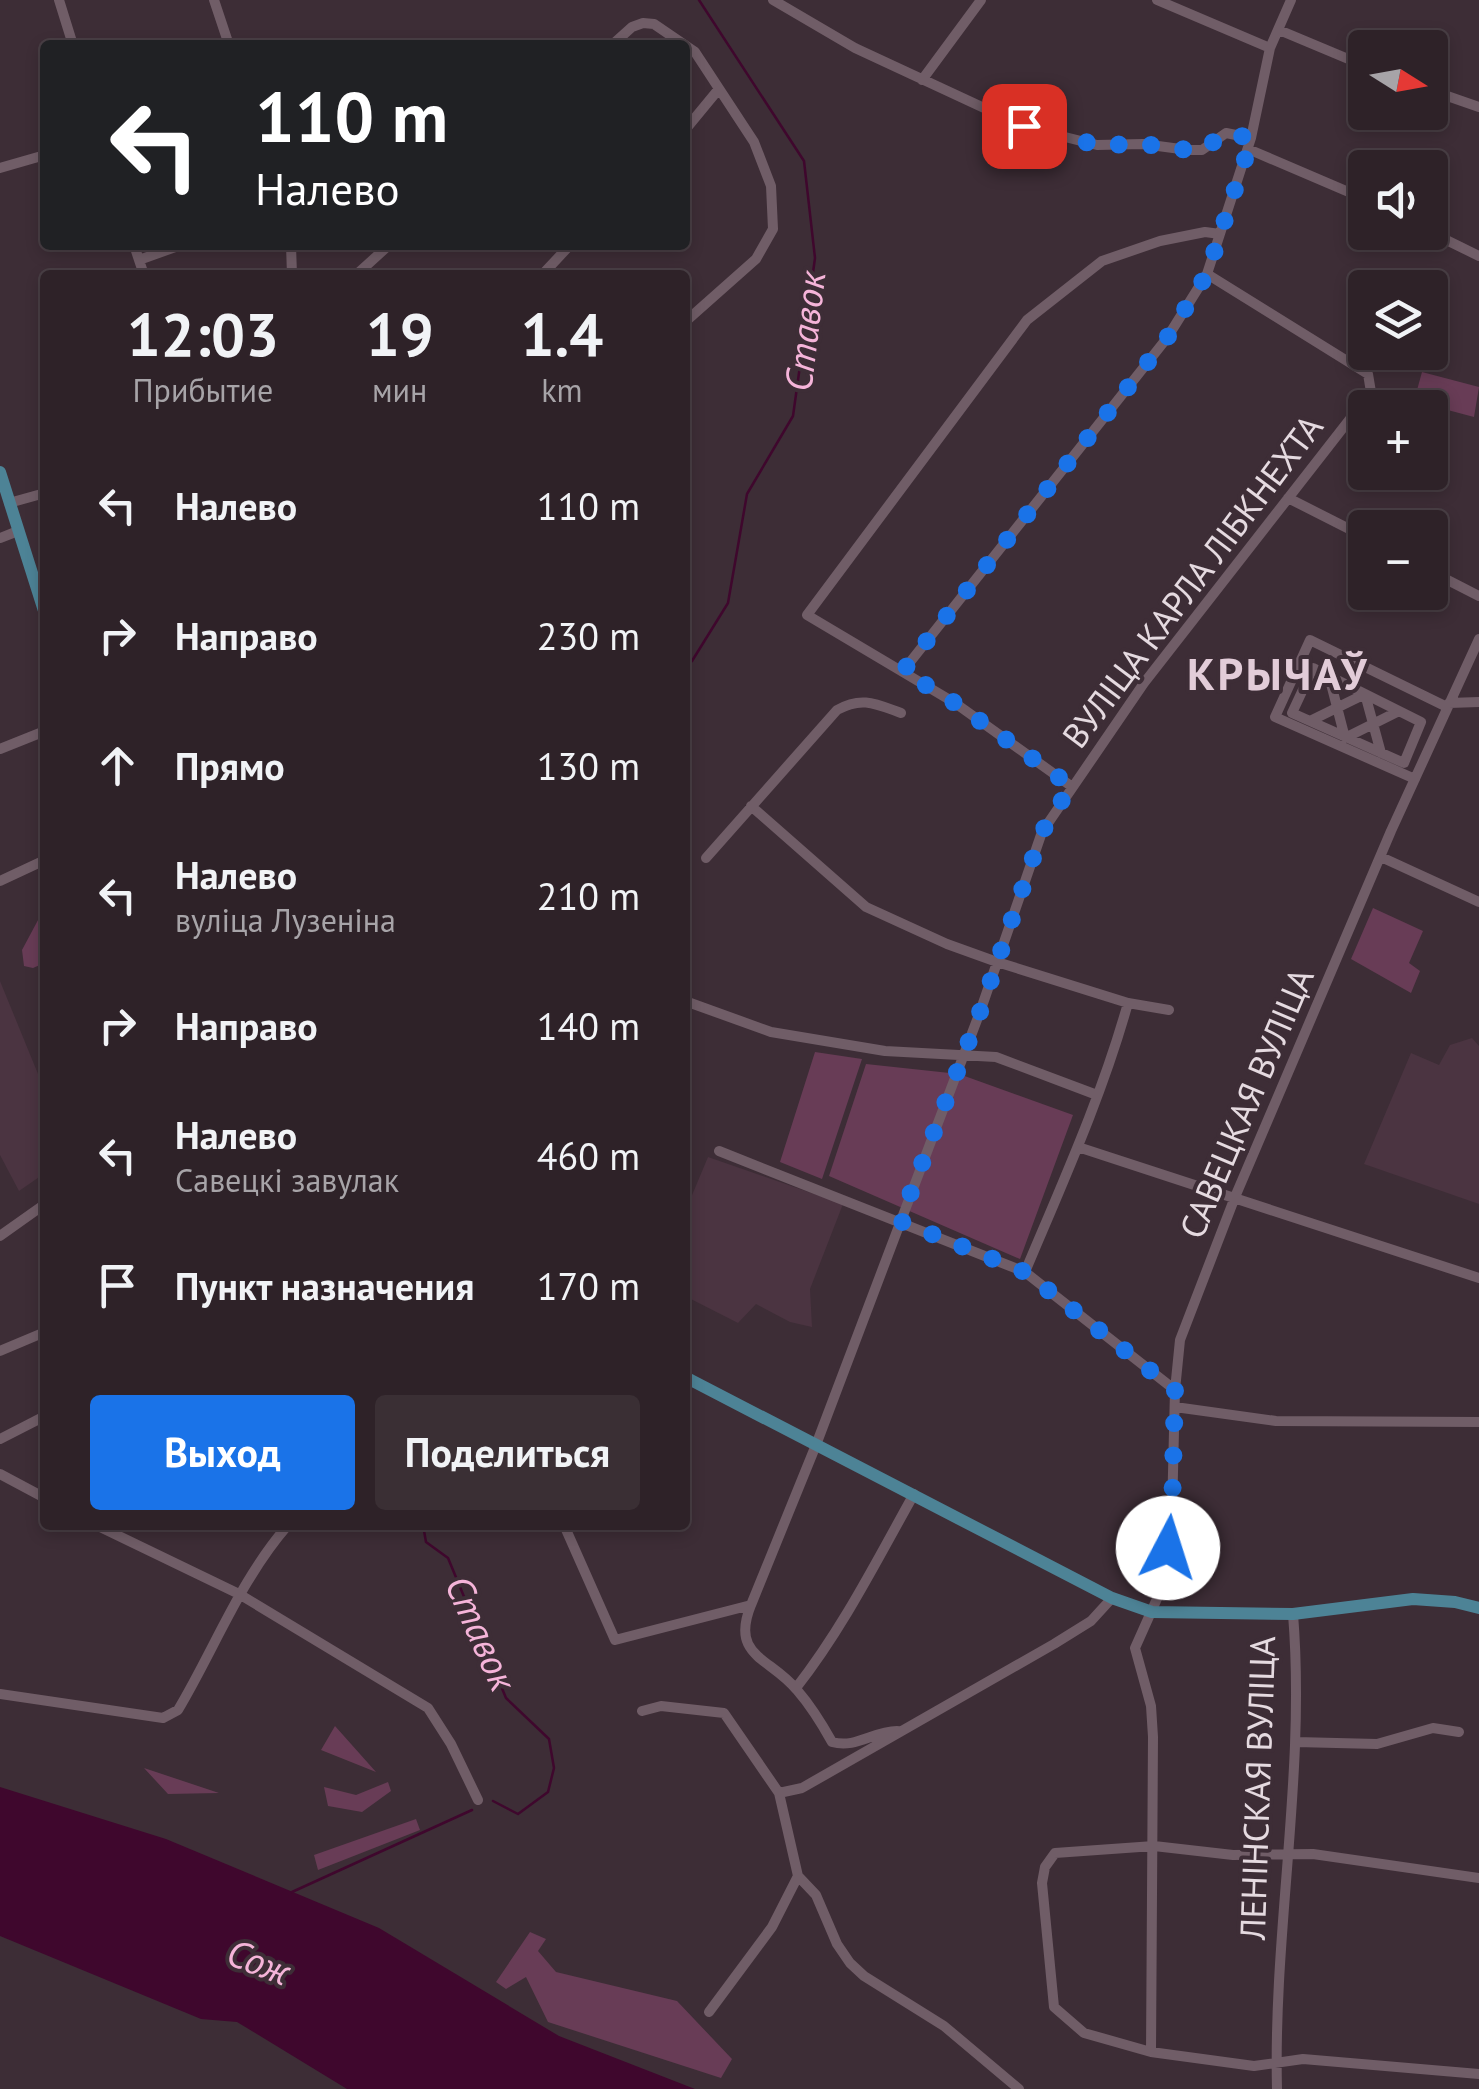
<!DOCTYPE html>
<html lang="ru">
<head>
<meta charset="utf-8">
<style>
  body { margin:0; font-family:"PT Sans",sans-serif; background:#3a2f34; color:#f1f3f6; height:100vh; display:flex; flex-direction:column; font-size:38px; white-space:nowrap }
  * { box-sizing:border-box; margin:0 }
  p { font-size:32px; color:#a7a4a8 }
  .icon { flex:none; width:55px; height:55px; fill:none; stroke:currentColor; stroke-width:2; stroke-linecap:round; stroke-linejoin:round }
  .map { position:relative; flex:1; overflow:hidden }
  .details { position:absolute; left:40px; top:270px; width:650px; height:1260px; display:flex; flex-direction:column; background:#2e2228; border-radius:10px; box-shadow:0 5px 15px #0003,0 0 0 2px #493f45 }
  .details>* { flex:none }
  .banner { position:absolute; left:40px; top:40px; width:650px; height:210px; border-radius:10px; box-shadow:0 5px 15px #0003,0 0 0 2px #493f45; background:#202124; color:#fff; overflow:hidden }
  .needle { width:65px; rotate:101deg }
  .tools { position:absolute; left:1348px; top:30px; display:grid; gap:20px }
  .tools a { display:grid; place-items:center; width:100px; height:100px; border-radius:10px; background:#2e2228; box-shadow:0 5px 15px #0003,0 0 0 2px #493f45; font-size:50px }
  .pin { position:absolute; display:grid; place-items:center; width:85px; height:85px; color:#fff; margin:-42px; border-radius:20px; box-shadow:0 5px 15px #0006 }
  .me { position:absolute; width:110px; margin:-55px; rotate:5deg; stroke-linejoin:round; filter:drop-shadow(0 0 8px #0008) }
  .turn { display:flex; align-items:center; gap:35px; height:210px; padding:0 50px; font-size:45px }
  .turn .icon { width:130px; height:130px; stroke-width:2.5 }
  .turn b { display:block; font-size:70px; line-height:85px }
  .eta { display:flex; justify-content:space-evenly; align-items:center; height:170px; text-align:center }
  .eta b { font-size:60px; font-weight:700; line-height:70px }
  .button { display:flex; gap:20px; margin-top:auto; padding:20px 50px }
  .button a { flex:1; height:115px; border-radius:10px; background:#1a73e8; color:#fff; font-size:40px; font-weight:700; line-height:115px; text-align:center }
  .button a+a { background:#3a2f34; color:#f1f3f6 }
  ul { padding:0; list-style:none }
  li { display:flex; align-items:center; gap:30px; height:130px; padding:0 50px }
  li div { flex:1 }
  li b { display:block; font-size:38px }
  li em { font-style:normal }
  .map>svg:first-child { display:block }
  .built { fill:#4b3441 }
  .green { fill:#683c56 }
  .water { fill:#3f072d }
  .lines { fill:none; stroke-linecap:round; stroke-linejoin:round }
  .stream { stroke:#3f072d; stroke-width:2.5 }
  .minor { stroke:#705d67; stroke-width:10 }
  .major { stroke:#4d8396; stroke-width:12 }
  .route { stroke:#1a73e8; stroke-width:18; stroke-dasharray:0 32.4 }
  .labels { text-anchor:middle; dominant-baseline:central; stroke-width:8; stroke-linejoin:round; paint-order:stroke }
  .street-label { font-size:35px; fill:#e5dae0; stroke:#3d2d36 }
  .water-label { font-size:38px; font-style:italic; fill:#f5b4d9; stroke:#3d2d36 }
  .district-label { font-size:45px; font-weight:bold; letter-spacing:2.5px; fill:#e2ccd8; stroke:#3d2d36 }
</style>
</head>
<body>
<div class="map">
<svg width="1479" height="2089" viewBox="0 0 1479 2089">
  <rect width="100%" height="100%" fill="#3d2d36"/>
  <!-- built -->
  <path class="built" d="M0,981L45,1091V1173L19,1191L0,1155Z
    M1472,1038L1479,1046V1204L1364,1164L1411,1053L1439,1065L1450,1045Z
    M708,1157L843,1204L810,1289L812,1327L790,1322L756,1304L738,1323L685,1296V1212Z"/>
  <!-- green -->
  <path class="green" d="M1422,372L1479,387L1474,417L1414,401Z
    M45,907L42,964L33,968L24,966L22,950Z
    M1373,908L1423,931L1409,963L1420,971L1411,993L1351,959Z
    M815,1052L862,1059L822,1179L780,1162Z
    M866,1064L959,1074L1073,1115L1020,1259L829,1176Z
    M335,1726L376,1772L321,1750Z
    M144,1768L219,1793L168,1794Z
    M388,1782L391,1791L362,1812L328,1806L324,1787L356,1795Z
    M416,1819L420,1830L318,1870L314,1855Z
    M530,1932L546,1939L538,1951L556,1972L677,2001L732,2059L721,2078L548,2022L526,1977L506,1989L496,1982Z"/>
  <!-- water -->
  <path class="water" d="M0,1787L166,1839L379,1928L559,2036L695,2089H347L237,2022L201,2019L0,1936Z"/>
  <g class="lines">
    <!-- stream -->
    <path class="stream" d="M685,667L692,661L728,603L747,494L793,416L815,258L804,161L699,0
      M423,1525L426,1542L448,1558L506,1698L549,1739L554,1768L548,1792L518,1814L493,1801
      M292,1892L472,1810"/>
    <!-- minor -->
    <path class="minor" d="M59,0L73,45
      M214,0L229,45
      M773,0L855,48L1025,127L1097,145L1143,144L1188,150H1202L1226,133L1251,138
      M1157,0L1270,48
      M1279,30L1365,66
      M612,45L632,27L643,23L654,24L695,52L754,142L771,186L773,229L756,259L685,322
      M922,80L981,0
      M1430,90L1479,107
      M685,130L718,90
      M1248,149L1365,199
      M0,168L45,155
      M1430,232L1479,256
      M134,245L144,275
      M291,245L292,275
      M139,260L181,245
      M356,275L389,245
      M542,275L570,245
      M1288,498L1365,537
      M9,503L45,493
      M0,538L18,531
      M1430,571L1479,596
      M1313,668L1421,722L1404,763L1292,713Z
      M903,671L1167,338L1207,274L1251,138L1270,48L1291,0
      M1329,676L1345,738L1399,711
      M1449,703L1479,702
      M1310,721L1365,694L1381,753
      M0,749L45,731
      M1415,779L1275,717L1310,640L1447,707
      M1071,786L955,703L807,615L1027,320L1102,261L1160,241L1205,232L1220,234
      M751,806L866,907L947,944L997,962L1128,1003L1169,1010
      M1381,857L1479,902
      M706,858L837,710C862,696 876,704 901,713
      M0,881L45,860
      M685,1001L771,1032L885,1051L996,1057L1097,1095
      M1078,1147L1479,1278
      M719,1151L1025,1272L1175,1390
      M0,1236L45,1204
      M1025,1272C1062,1184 1102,1096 1128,1003
      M0,1351L45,1332
      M1175,1407L1276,1421L1479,1422
      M0,1439L45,1416
      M0,1474L45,1498
      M96,1525L239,1594L428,1708L451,1744L478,1800
      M564,1525L615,1640L751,1605C730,1657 770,1657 797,1690C810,1705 822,1724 832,1742C856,1749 873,1731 897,1731
      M751,1605L816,1445L980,1012L1042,832L1144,683L1371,392L1368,374L1207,274
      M796,1688C843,1628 877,1560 914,1494
      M0,1694L163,1718L178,1710C215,1648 240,1580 288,1525
      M642,1711L661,1706L724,1713L779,1793L798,1876L816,1895L837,1944L850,1963L864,1976L944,2026L1019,2089
      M1296,1742L1377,1744L1433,1728L1459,1732
      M779,1793L802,1788L1054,1644L1091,1621L1112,1598
      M1479,1878L1313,1854L1233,1855L1154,1846L1055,1853L1045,1867L1042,1883L1054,2007L1084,2033L1151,2052L1254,2066L1303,2059L1479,2074
      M709,2012L772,1927L798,1876
      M1151,2052L1153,1737L1151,1706L1135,1648L1164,1583L1172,1513L1175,1390L1180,1340L1235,1197L1391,831L1479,639
      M1277,2089C1273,1930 1306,1773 1293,1614"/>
    <!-- major -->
    <path class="major" d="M0,472L45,614
      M685,1377L1112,1598L1152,1612L1293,1614L1413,1599L1455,1602L1479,1608"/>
  </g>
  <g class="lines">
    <!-- route -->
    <path class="route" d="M1024,126L1097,145L1143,144L1188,150H1202L1226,133L1252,138L1207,274L1167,338L903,671L955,703L1071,786L1042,832L980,1012L900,1221L1025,1272L1175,1390L1172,1513L1168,1548"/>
  </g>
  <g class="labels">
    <!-- street labels -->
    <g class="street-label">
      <text transform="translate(1192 581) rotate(-53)">ВУЛІЦА КАРЛА ЛІБКНЕХТА</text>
      <text transform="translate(1246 1103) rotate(-67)">САВЕЦКАЯ ВУЛІЦА</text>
      <text transform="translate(1257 1788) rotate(-88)">ЛЕНІНСКАЯ ВУЛІЦА</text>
    </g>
    <!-- water labels -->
    <g class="water-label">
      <text transform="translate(804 331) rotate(-83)">Ставок</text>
      <text transform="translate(482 1633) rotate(66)">Ставок</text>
      <text transform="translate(259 1961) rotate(21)">Сож</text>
    </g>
    <!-- district labels -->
    <g class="district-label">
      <text x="1278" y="673">КРЫЧАЎ</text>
    </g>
  </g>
</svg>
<div class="tools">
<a><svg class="needle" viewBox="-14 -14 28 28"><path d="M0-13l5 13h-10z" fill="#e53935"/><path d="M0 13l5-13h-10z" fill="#a7a4a8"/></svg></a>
<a><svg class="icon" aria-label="sound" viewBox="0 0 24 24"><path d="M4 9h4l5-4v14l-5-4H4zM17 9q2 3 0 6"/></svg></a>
<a><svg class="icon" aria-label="layers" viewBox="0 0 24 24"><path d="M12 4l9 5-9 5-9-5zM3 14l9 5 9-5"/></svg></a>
<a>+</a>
<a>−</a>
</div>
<div class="pin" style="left:1024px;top:126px;background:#d93025"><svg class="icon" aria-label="arrive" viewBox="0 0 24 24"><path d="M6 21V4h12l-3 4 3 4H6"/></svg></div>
<svg class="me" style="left:1168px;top:1548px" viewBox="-20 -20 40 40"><circle r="19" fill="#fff"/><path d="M0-13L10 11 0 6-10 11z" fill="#1a73e8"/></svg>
<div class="banner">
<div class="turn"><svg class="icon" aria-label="left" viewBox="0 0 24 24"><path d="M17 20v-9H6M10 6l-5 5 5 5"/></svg><div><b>110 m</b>Налево</div></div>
</div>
<section class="details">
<div class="eta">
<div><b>12:03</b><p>Прибытие</p></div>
<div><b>19</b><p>мин</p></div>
<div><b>1.4</b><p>km</p></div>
</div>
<ul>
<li><svg class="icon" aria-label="left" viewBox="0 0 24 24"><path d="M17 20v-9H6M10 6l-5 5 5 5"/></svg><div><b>Налево</b></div><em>110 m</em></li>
<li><svg class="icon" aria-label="right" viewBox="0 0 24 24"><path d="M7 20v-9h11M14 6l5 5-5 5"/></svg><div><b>Направо</b></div><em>230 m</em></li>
<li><svg class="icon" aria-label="ahead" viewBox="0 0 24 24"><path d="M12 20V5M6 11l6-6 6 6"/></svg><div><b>Прямо</b></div><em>130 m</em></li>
<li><svg class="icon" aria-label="left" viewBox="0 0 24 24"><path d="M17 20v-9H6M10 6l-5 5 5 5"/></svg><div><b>Налево</b><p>вуліца Лузеніна</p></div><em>210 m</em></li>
<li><svg class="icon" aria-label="right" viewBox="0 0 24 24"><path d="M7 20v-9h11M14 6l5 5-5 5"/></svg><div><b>Направо</b></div><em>140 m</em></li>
<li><svg class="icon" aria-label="left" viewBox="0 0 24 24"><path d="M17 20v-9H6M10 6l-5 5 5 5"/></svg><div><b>Налево</b><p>Савецкі завулак</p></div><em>460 m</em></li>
<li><svg class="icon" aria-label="arrive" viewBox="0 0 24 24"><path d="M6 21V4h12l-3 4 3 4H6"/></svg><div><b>Пункт назначения</b></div><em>170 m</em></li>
</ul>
<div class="button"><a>Выход</a><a>Поделиться</a></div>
</section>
</div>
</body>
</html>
